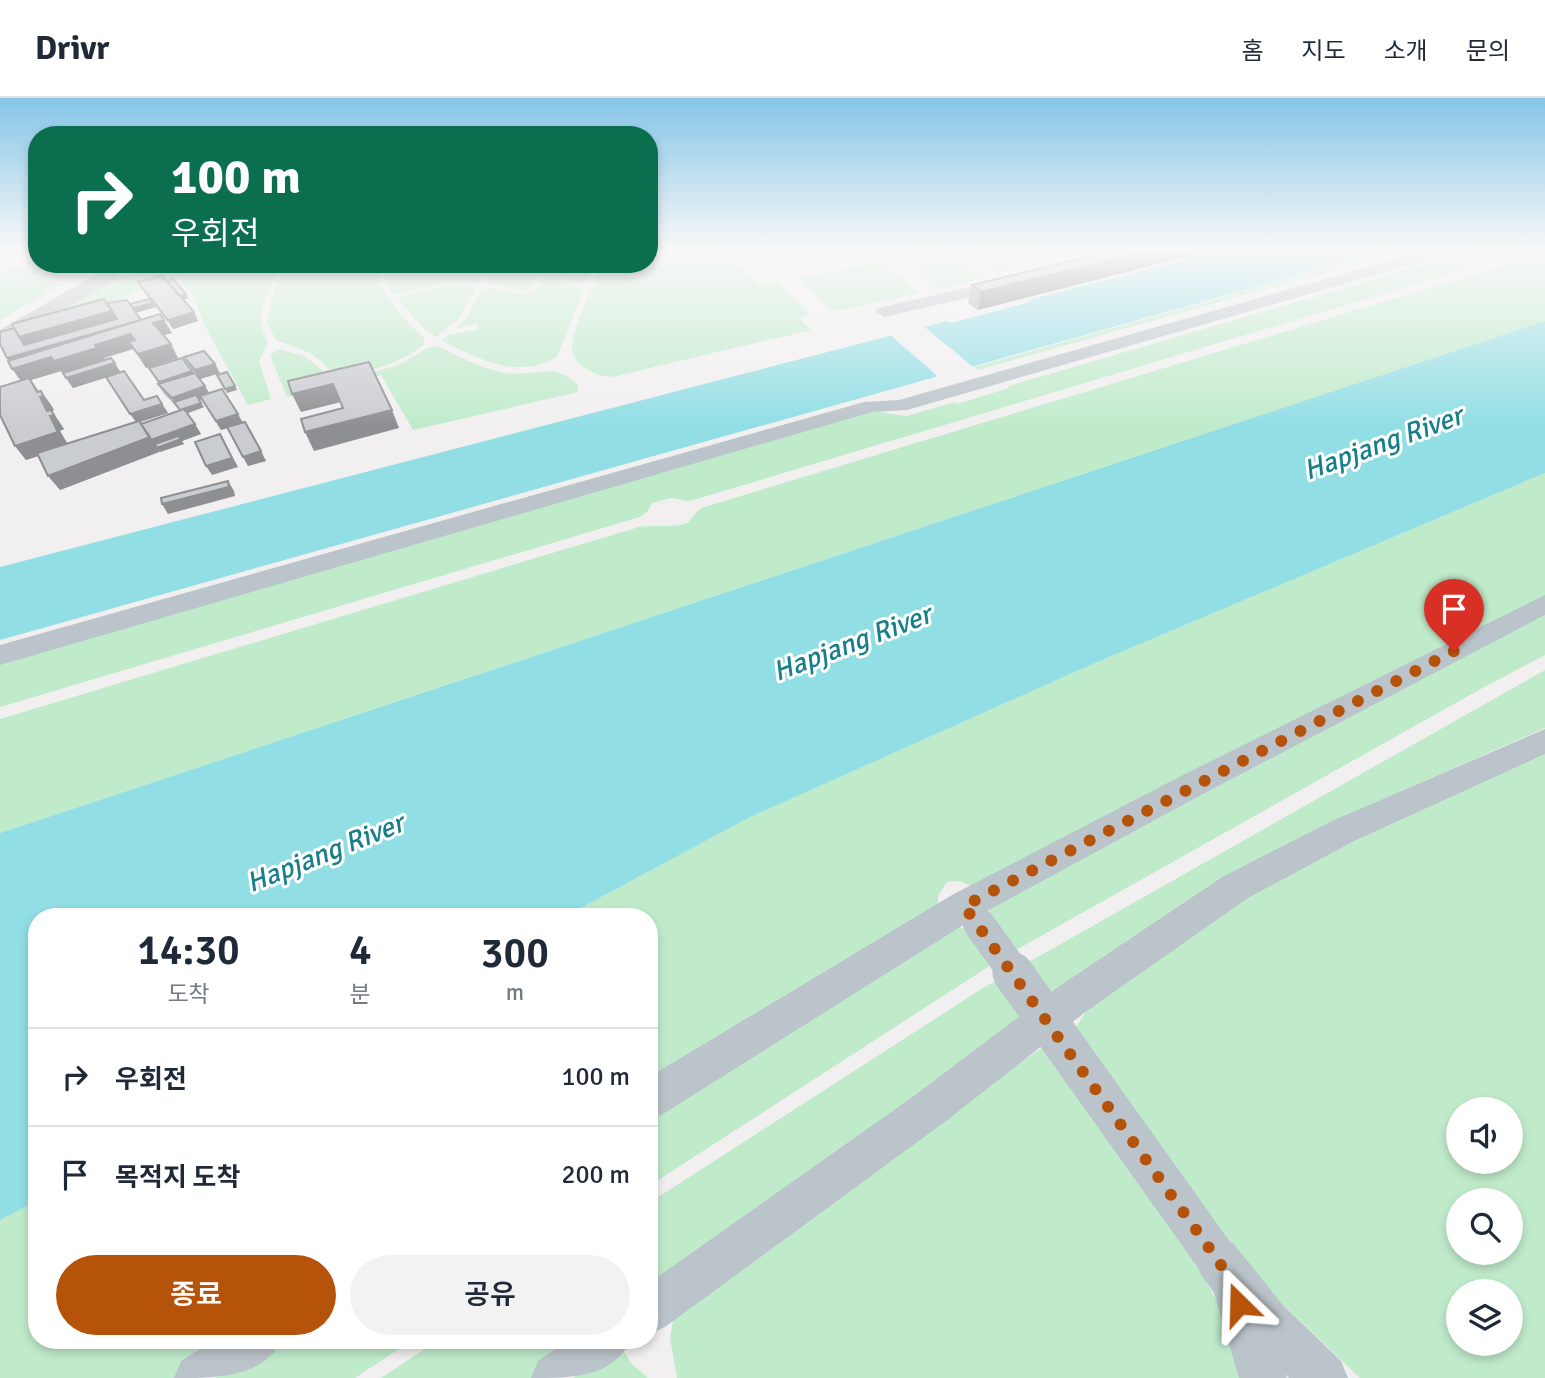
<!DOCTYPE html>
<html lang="ko">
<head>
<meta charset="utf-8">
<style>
  body { margin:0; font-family:Signika,"Noto Sans KR",sans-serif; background:#f2f2f3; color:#1f2937; height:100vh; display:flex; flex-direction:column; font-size:26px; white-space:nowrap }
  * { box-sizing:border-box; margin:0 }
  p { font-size:23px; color:#747a83 }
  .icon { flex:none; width:38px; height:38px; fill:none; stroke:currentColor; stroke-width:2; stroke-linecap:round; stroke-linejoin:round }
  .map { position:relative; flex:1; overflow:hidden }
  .side { position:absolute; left:28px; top:810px; width:630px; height:441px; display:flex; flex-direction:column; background:#fff; border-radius:28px; box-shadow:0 4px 10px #0003 }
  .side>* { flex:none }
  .hud { position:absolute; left:28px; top:28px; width:630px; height:147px; border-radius:28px; box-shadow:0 4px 10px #0003; background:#0b6e4f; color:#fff; overflow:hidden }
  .tools { position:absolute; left:1446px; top:999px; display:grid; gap:14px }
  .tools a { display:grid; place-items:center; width:77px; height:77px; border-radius:50%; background:#fff; box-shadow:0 4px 10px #0003; font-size:35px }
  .pin { position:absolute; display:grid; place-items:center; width:60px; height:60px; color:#fff; margin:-72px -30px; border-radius:50% 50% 50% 0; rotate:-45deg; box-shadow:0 0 7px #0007 }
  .pin .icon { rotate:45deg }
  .me { position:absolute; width:77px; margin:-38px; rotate:338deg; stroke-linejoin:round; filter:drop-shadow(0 0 5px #0008) }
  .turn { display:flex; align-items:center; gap:24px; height:147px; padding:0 28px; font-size:32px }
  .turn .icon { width:91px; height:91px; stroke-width:2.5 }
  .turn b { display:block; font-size:49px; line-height:60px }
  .eta { display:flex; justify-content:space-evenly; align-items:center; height:119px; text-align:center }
  .eta b { font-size:42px; font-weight:600; line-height:49px }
  .primary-button { display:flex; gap:14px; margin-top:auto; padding:14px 28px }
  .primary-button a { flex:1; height:80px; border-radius:42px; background:#b45309; color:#fff; font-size:28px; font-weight:600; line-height:80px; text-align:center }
  .primary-button a+a { background:#f2f2f3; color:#1f2937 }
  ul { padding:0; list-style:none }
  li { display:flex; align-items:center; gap:21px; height:98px; padding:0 28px; border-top:2px solid #e0e1e3 }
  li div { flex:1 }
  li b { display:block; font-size:26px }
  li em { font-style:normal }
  header { display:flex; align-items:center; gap:42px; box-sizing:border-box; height:98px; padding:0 35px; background:#fff; border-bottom:2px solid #e0e1e3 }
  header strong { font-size:33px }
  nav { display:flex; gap:38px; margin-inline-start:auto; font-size:24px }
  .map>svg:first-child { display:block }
  .green { fill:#c0ebcb; fill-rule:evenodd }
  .water { fill:#91dee5 }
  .pier { fill:#f1efef }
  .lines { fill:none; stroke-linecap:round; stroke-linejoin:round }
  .minor { fill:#bbc4ca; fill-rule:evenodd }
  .minor-bridge-far1 { stroke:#bbc4ca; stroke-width:32 }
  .minor-bridge { stroke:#bbc4ca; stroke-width:41 }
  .wall { fill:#adafb4; fill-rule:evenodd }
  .shaded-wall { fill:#8d8f92 }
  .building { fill:#c9ccd1; stroke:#8d8f92; stroke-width:2 }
  .route { stroke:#b45309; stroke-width:12; stroke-dasharray:0 21.6 }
  .labels { text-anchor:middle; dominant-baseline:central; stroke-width:6; stroke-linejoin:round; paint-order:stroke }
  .water-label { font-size:28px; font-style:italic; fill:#167f89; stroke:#fff }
</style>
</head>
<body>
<header>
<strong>Drivr</strong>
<nav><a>홈</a><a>지도</a><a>소개</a><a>문의</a></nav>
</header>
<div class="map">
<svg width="1545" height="1280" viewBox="0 0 1545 1280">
  <rect width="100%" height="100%" fill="#f1efef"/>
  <!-- green -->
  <path class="green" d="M37,151V166H44L36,178L60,187L0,222V176L9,170H22Z
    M649,151H721L760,188L778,185L809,216L799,220L811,232L612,279C596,278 573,268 572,249C571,234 596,183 602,166H649Z
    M913,151H942L982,181L945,189L938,188L902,160L918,156Z
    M967,151H1035L1049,162L997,174L968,156Z
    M1394,151H1408L978,272L975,269Z
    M1478,151H1533L697,401L688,403L671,400L652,405L648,413L640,419L0,609V563L873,313L906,318L955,304L957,306L1009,290L1008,288Z
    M1545,155V223L0,735V621L639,429C652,426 680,431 688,424C694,419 695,413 704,409Z
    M882,164L920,195L837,213L830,211L799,180Z
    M172,166H282C270,190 251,218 268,244L259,264L271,301L248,307L206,230L195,202L177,178L156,184L98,213L39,222L109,182Z
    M287,166H377C377,194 405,222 424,240V247C399,265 365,279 335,273C327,272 323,264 317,260C307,251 289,248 276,242L267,224L275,191Z
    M383,166H489L479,185H445L395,197L386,185Z
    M495,166H543L533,190L521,193L486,185Z
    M549,166L564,185L584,190L557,259C516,282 480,261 442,243L448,237L478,231L477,226L457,230L467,219L483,190C497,188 527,203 537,191C543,184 544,172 549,166Z
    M556,166H594L586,184L581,186L564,180Z
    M445,187H471L477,189L460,219L436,239L422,229L397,199Z
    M438,248C458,258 479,269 500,274C529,281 555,261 578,287V294L413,332L381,277L287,299L270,257L279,251L305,258L327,276L362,277L399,267L427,250Z
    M1545,375V499L974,789L959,783L947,784L938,798V816L649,993V819H564L747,720L1088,568Z
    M1545,511V557L1477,593L1016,852L989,818L990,809Z
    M1545,572V630L1365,709L649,1196V1105L983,890Z
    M1545,654V1280H1360L1270,1194L1199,1170L1227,1222L1247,1280H677L670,1240L674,1218L1006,973L1077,928L1089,908L1245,797L1348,742ZM1458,1012H1510V1064H1458ZM1458,1102H1510V1155H1458ZM1458,1194H1510V1246H1458Z
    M955,826L965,832L991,867L649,1088V1011Z
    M37,1103V1242L246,1243L185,1280H0V1122Z
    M275,1243H411L355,1280H215Z
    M437,1243H584L532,1280H381Z
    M619,1247L632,1266L648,1280H573Z"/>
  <!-- water -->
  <path class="water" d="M1226,151H1390L0,542V469L947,223L951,225L1030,204L1028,202Z
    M1545,223V375L1088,568L748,720L564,819H37V1103L0,1122V735Z"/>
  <!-- pier -->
  <path class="pier" d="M921,226L977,272L942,282L888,235Z"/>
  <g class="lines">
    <!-- minor -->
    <path class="minor" d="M1431,151H1457L1455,154L907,312L872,314L0,567V547L864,304L899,302Z
      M114,166H133L111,185L0,246V232Z
      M1010,180L1019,185L1016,189L884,219L875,214L878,210Z
      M1545,497V517L1201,697L976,819L663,1016L649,1022V979L952,797L1179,679Z
      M1545,631V656L1354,743L1248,800L1084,915L946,1023L665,1229L649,1236V1185L918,995L1058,889L1224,778L1332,723Z
      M1217,1139L1233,1145L1283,1207L1341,1263L1348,1280H1289L1285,1276L1287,1280H1239L1214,1195L1201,1177L1195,1161L1201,1145Z
      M215,1242H282C263,1280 216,1280 174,1280L181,1263Z
      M568,1242H631C612,1280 573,1280 531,1280L538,1263Z"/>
    <!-- minor-bridge-far1 -->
    <path class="minor-bridge-far1" d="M979,826L1015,876"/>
    <!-- minor-bridge -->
    <path class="minor-bridge" d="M1013,875L1217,1161"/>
  </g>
  <!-- wall -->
  <path class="wall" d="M1120,151H1217L978,212L968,205L972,187Z
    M167,183L186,196L188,200L183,202L198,223L173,231L156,209L136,215L141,222H164L172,235L164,237L178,260L146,270L133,251L104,260L120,274L144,302L162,306L168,315L140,324L141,326L180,312L164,296L158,286H159L149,270L194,275L184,259L220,275L200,281L209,295L242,323H245L266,363L248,368L228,330L221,332L201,301L199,302L204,309L187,315L201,336L182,343L184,346L159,354L60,392L38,358L26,362L15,348L21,283L12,271L7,260L107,205L130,206L149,201L138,184ZM61,273L73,290L106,279L136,324L67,346L60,333L64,331L52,313L54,312L51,307L41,293L39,294L31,282Z"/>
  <!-- shaded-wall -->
  <path class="shaded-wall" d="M1155,151H1217L978,212L981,194Z
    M186,196L188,200L181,202L178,198Z
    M153,205L156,209L135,215L133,210Z
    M112,213L142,222L130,236L139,250L129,244L133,251L104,260L106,264L63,277L61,273L31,282L39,294L41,293L51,307L54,312L52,313L64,331L60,333L69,348L26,362L15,348L23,285L12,271L95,247L14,270L7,260L19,239Z
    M194,214L198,223L173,231L168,222Z
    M164,222L172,235L161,238L153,225Z
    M171,246L178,260L146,270L138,256Z
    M115,265L121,275L73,290L66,280Z
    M215,266L220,275L200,281L195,272Z
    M192,273L198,282L164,293L159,284Z
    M333,286L341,304L301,314L292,296Z
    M205,288L211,298L178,309L172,300Z
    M235,288L237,292L227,295L225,291Z
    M201,305L204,309L183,317L180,312Z
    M162,306L168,315L137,325L130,316Z
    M392,312L399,330L314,353L305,334Z
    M238,316L243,325L221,332L216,323Z
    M195,326L201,336L182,343L184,346L160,354L158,351L159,354L60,392L48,378L150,339Z
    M220,336L238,369L212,377L206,368Z
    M261,353L266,363L248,368L243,359Z
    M228,383L234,393L235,398L168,416L162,406Z"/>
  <!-- building -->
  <path class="building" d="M1120,151H1155L981,194L972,187Z
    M162,177L194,214L168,222L138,184Z
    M173,181L186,196L179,198L167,183Z
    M104,201L112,213L19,239L12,226Z
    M150,201L153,205L133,210L130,206Z
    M127,202L141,222L7,260L0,246V234L14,230L24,247L117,221L107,205Z
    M160,216L164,222L153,225L171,246L138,256L129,244L135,242L130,236L95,247L97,250L54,263L51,259L12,271L8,263Z
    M204,253L215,266L195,272L184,259Z
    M111,260L115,265L66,280L63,275Z
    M182,260L192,273L159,284L149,270Z
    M369,264L392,312L305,334L301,321L343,310L333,286L292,296L288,283Z
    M124,273L144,302L157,298L162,306L130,316L106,279Z
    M227,274L235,288L225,291L217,277Z
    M195,275L205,288L172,300L158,286Z
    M29,280L37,294L41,293L43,298L40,299L47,313L51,312L54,317L50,318L58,334L15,348L0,317V289Z
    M222,291L238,316L216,323L200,298Z
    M196,297L201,305L180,312L174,304Z
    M184,311L195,326L151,342L141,326Z
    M139,323L150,339L48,378L37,355Z
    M245,324L261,353L243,359L227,329Z
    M220,336L232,360L206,368L195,344Z
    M178,338L181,341L157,350L155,346Z
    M228,383L229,389L162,406L161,400Z"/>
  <!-- sky -->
  <linearGradient id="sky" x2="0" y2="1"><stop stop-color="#85c5e7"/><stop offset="0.46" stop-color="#f9f8f8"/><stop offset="1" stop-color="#f9f8f8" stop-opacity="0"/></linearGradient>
  <rect width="1545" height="330" fill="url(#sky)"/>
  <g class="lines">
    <!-- route -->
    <path class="route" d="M1239,1206L1230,1181L1217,1161L964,808L1454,553"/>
  </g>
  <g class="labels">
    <!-- water labels -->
    <g class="water-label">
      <text transform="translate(1383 345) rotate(-20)">Hapjang River</text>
      <text transform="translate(852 545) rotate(-21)">Hapjang River</text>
      <text transform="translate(325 755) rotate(-22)">Hapjang River</text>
    </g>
  </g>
</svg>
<div class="tools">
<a><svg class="icon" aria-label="sound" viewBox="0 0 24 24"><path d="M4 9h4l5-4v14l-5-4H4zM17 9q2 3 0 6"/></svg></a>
<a><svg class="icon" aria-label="search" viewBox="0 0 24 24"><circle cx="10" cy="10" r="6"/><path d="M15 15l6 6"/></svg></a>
<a><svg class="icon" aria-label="layers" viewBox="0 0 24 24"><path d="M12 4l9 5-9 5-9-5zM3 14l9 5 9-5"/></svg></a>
</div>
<div class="pin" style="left:1454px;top:553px;background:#d93025"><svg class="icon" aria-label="arrive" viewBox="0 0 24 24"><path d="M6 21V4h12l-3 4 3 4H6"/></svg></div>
<svg class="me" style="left:1239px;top:1206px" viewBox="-20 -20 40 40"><path d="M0-17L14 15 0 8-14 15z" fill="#b45309" stroke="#fff" stroke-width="4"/></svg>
<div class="hud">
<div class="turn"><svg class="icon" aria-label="right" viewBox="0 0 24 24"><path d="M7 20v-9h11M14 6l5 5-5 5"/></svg><div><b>100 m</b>우회전</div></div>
</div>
<section class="side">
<div class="eta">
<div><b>14:30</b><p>도착</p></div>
<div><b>4</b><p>분</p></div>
<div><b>300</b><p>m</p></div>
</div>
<ul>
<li><svg class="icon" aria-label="right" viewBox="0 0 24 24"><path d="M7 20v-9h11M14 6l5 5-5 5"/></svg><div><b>우회전</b></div><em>100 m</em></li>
<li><svg class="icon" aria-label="arrive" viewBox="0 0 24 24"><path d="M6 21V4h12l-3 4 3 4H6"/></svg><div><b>목적지 도착</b></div><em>200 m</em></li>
</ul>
<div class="primary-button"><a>종료</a><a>공유</a></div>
</section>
</div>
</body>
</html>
